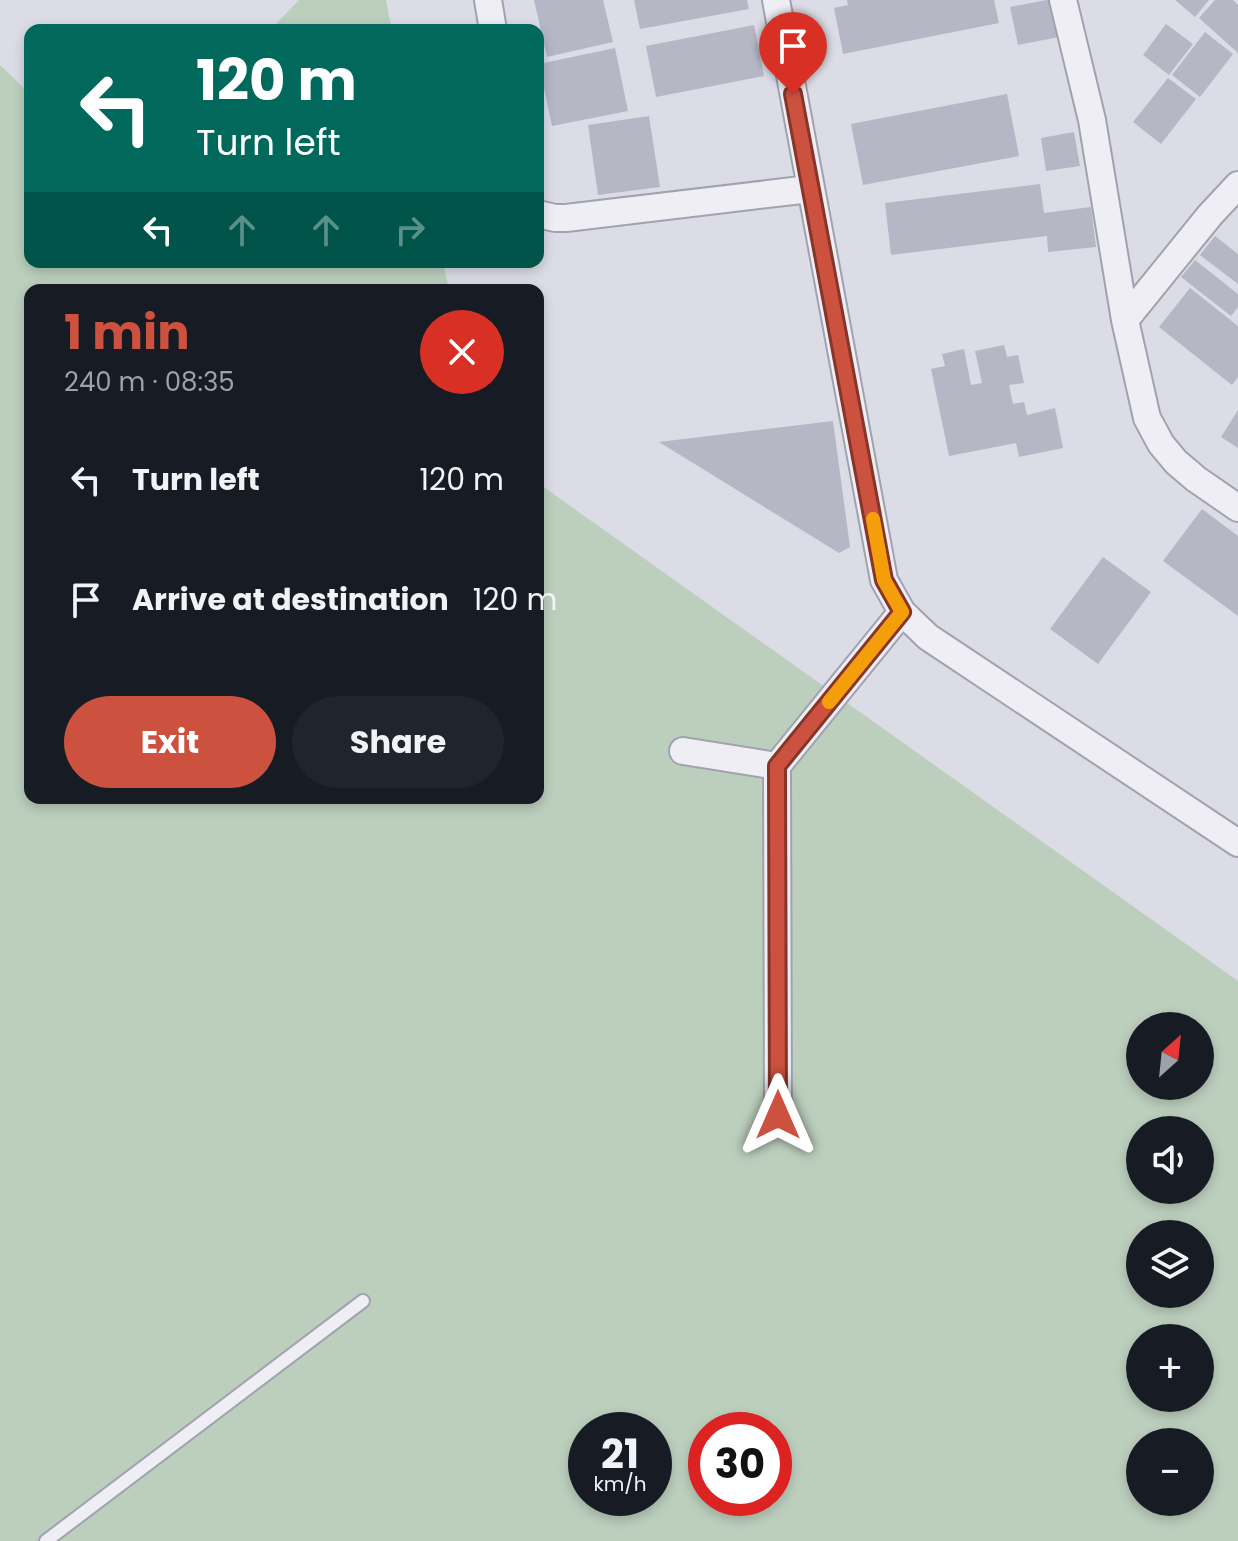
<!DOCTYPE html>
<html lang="en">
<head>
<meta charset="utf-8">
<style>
  body { margin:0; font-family:Poppins,sans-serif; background:#20242c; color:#f1f3f6; height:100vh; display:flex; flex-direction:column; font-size:30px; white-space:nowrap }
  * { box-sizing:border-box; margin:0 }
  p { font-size:26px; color:#9ea1a6 }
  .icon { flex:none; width:44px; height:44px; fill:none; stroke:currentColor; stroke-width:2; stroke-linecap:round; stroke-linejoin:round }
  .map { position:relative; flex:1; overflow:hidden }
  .details { position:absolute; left:24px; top:284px; width:520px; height:520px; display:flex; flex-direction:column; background:#171b24; border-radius:16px; box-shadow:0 4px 12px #0003 }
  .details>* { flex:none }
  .banner { position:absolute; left:24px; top:24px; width:520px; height:244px; border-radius:16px; box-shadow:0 4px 12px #0003; background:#00695c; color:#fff; overflow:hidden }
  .needle { width:52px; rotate:27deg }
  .fabs { position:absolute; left:1126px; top:1012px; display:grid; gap:16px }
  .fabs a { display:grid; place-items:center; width:88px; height:88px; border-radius:50%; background:#171b24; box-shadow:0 4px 12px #0003; font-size:40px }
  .speed { position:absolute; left:568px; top:1412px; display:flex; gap:16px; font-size:40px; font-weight:700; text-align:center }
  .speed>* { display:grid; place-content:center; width:104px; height:104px; border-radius:50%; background:#171b24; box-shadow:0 4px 12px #0003; line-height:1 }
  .speed small { font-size:20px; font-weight:400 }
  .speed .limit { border:12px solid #d22; background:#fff; color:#111 }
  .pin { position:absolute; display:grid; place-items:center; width:68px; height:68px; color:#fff; margin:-82px -34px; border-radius:50% 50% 50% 0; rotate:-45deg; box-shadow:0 0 8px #0007 }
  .pin .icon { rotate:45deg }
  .me { position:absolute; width:88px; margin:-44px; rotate:0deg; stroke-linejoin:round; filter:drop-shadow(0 0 6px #0008) }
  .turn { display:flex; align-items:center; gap:28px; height:168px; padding:0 40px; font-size:36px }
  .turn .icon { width:104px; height:104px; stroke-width:2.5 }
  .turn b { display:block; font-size:56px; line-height:68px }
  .lanes { display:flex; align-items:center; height:76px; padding:0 40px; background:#0003; justify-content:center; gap:40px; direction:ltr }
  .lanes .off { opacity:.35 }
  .round { display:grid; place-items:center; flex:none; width:84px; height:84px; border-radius:42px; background:#20242c }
  .head { display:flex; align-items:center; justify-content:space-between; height:136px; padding:0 40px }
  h1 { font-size:48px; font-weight:700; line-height:60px; color:#cc523f }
  .button { display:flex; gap:16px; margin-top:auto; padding:16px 40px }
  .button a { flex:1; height:92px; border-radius:48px; background:#cc523f; color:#fff; font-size:32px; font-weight:700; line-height:92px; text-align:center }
  .button a+a { background:#20242c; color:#f1f3f6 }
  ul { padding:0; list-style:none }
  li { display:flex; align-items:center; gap:24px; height:120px; padding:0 40px }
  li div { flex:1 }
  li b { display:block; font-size:30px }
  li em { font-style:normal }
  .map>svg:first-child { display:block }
  .green { fill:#bccfbd; fill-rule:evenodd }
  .building { fill:#b6b7c5 }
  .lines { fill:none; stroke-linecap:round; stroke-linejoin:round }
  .lane-casing { stroke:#a1a2af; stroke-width:16 }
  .street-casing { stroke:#a1a2af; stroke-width:30 }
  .lane { stroke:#eeeef4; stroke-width:12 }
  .street { stroke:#eeeef4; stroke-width:26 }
  .route-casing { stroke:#853529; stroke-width:20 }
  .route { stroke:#cc523f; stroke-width:14 }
  .slow { stroke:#f59e0b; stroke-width:14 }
</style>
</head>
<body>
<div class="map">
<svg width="1238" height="1541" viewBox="0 0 1238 1541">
  <rect width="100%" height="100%" fill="#dbdce6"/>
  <!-- green -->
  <path class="green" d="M299,0H386L392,30H270Z
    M0,65L30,94V262H443L449,290H30V798H538V483L1238,981V1541H0ZM1140,1026H1200V1086H1140ZM1140,1130H1200V1190H1140ZM1140,1234H1200V1294H1140ZM1140,1338H1200V1398H1140ZM586,1430H654V1498H586ZM706,1430H774V1498H706ZM1140,1442H1200V1502H1140Z"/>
  <!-- building -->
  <path class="building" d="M534,0H603L613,42L547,57Z
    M634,0H747L749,9L640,29Z
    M847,0H994L999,23L843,54L834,8L848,5Z
    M1047,0H1057L1064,36L1018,45L1010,7Z
    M1175,0H1209L1195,17Z
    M1215,0H1233L1238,5V53L1199,18Z
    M1166,24L1193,44L1169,75L1143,55Z
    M754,25L764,76L656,97L646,46Z
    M1205,32L1233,54L1200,97L1172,75Z
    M615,48L628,111L552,126L539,64Z
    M1168,78L1196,99L1161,144L1133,122Z
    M1007,94L1019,156L863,185L851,124Z
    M649,116L660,187L598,195L588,125Z
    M1074,132L1080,166L1046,171L1041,138Z
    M1040,184L1044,213L1091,207L1096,247L1048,252L1047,236L891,255L885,203Z
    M1215,236L1238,254V284L1200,255Z
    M1195,260L1238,294V307L1231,316L1181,277Z
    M1190,288L1238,326V377L1232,385L1159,327Z
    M1004,345L1007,357L1018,355L1024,383L1009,385L1013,404L1024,402L1027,415L1055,408L1063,448L1019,457L1016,443L949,456L931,369L945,366L942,354L964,349L971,385L982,383L975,351Z
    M1238,410V448L1221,437Z
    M833,421L850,547L839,553L659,442Z
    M1202,509L1238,536V616L1163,561Z
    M1103,557L1151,592L1098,664L1050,629Z"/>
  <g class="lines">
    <defs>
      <path id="lane" d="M46,1541L363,1301"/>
      <path id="street" d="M488,0L493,30
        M776,0L884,580L902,612L928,637L1238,843
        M1063,0L1092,120L1125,320L1147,418L1161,444L1176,462L1196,479L1238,508
        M538,214L555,218H566L810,189
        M1125,320L1210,215L1238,185
        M683,751L777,766
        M778,1115L777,766L902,612"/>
    </defs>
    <!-- lane casing -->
    <use href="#lane" class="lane-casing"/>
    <!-- street casing -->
    <use href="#street" class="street-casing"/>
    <!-- lane -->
    <use href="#lane" class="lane"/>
    <!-- street -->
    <use href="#street" class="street"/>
  </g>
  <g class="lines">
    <defs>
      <path id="route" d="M778,1115L777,766L902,612L884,580L793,94"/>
    </defs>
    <!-- route casing -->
    <use href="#route" class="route-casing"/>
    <!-- route -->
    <use href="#route" class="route"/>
    <!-- slow -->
    <path class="slow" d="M829,702L902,612L884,580L873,519"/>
  </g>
</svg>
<div class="fabs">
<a><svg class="needle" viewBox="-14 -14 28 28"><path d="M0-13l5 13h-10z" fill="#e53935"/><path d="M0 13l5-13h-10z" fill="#9ea1a6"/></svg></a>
<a><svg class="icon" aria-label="sound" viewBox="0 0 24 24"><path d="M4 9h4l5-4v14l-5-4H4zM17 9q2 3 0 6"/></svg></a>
<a><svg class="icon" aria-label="layers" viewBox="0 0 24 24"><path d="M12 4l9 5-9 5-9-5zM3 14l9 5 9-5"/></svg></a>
<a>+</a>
<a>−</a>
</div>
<div class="speed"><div>21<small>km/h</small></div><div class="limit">30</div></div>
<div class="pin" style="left:793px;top:94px;background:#d93025"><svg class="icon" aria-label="arrive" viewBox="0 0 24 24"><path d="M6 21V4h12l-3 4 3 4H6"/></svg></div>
<svg class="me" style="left:778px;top:1115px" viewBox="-20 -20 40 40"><path d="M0-17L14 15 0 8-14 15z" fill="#cc523f" stroke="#fff" stroke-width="4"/></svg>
<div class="banner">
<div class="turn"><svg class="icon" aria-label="left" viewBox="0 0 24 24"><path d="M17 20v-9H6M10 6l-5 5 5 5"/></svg><div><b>120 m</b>Turn left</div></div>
<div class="lanes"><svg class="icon" aria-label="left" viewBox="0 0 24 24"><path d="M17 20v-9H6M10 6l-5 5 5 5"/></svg><svg class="icon off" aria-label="ahead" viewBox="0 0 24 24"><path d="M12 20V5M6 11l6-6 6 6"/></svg><svg class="icon off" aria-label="ahead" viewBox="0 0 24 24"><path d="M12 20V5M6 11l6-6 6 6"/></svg><svg class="icon off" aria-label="right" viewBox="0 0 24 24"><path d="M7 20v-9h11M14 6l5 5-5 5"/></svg></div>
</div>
<section class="details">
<div class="head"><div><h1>1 min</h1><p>240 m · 08:35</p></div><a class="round" style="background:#d93025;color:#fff"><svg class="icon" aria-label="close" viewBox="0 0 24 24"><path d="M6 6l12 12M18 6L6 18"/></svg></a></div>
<ul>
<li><svg class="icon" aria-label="left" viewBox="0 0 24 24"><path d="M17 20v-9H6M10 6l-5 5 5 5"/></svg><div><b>Turn left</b></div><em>120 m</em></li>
<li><svg class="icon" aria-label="arrive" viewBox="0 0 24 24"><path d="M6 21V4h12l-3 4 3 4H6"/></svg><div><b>Arrive at destination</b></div><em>120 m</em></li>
</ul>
<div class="button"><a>Exit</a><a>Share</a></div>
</section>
</div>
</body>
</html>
